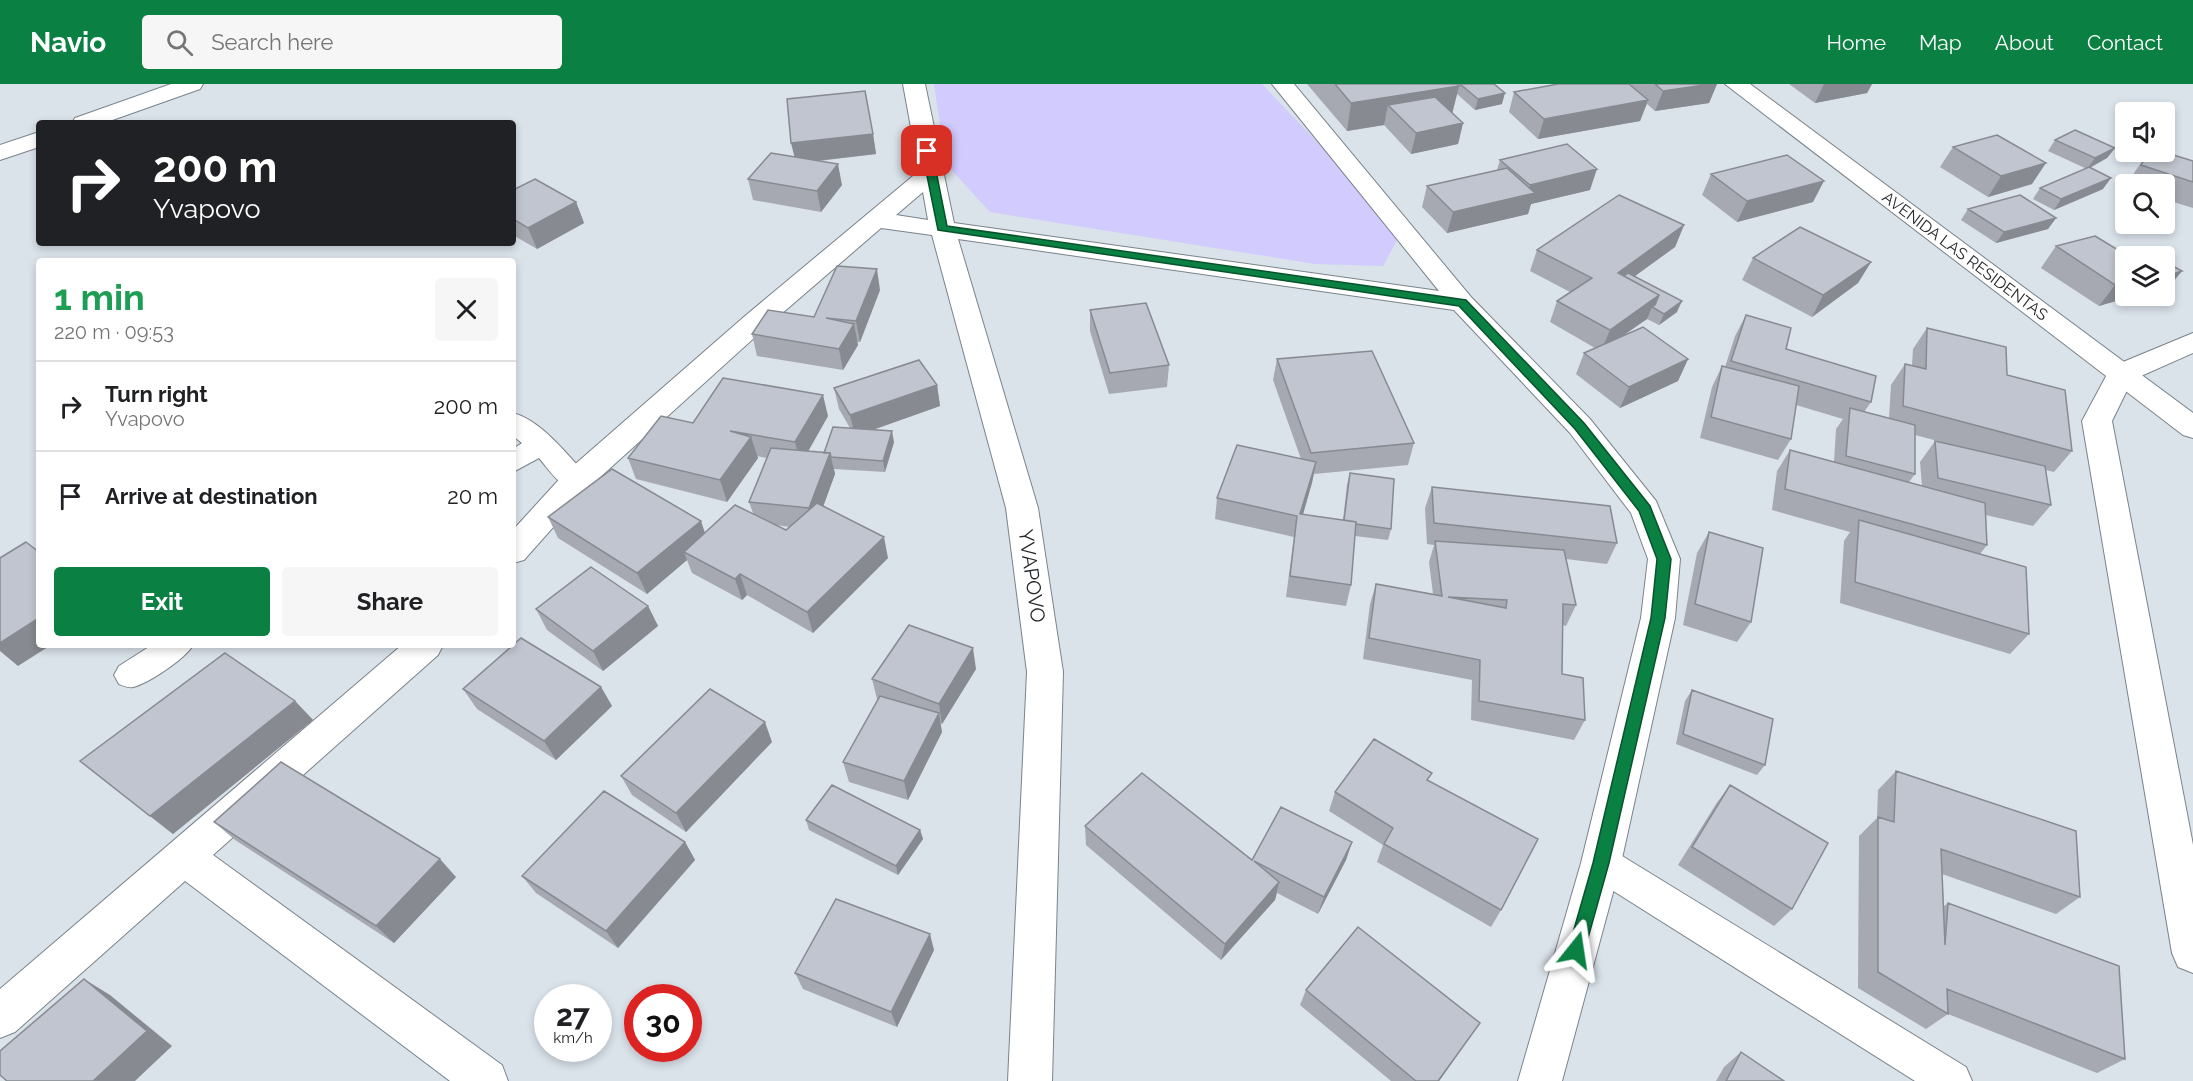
<!DOCTYPE html>
<html lang="en">
<head>
<meta charset="utf-8">
<style>
  body { margin:0; font-family:Raleway,sans-serif; background:#f6f6f6; color:#202124; height:100vh; display:flex; flex-direction:column; font-size:22px; white-space:nowrap }
  * { box-sizing:border-box; margin:0 }
  p { font-size:20px; color:#757577 }
  .icon { flex:none; width:33px; height:33px; fill:none; stroke:currentColor; stroke-width:2; stroke-linecap:round; stroke-linejoin:round }
  .map { position:relative; flex:1; overflow:hidden }
  .panel { position:absolute; left:36px; top:174px; width:480px; height:390px; display:flex; flex-direction:column; background:#fff; border-radius:6px; box-shadow:0 3px 9px #0003 }
  .panel>* { flex:none }
  .guide { position:absolute; left:36px; top:36px; width:480px; height:126px; border-radius:6px; box-shadow:0 3px 9px #0003; background:#202124; color:#fff; overflow:hidden }
  .tools { position:absolute; left:2115px; top:18px; display:grid; gap:12px }
  .tools a { display:grid; place-items:center; width:60px; height:60px; border-radius:6px; background:#fff; box-shadow:0 3px 9px #0003; font-size:30px }
  .speed { position:absolute; left:534px; top:900px; display:flex; gap:12px; font-size:30px; font-weight:700; text-align:center }
  .speed>* { display:grid; place-content:center; width:78px; height:78px; border-radius:50%; background:#fff; box-shadow:0 3px 9px #0003; line-height:1 }
  .speed small { font-size:15px; font-weight:400 }
  .speed .limit { border:9px solid #d22; background:#fff; color:#111 }
  .pin { position:absolute; display:grid; place-items:center; width:51px; height:51px; color:#fff; margin:-26px; border-radius:12px; box-shadow:0 3px 9px #0006 }
  .me { position:absolute; width:66px; margin:-33px; rotate:15deg; stroke-linejoin:round; filter:drop-shadow(0 0 4px #0008) }
  .turn { display:flex; align-items:center; gap:21px; height:126px; padding:0 18px; font-size:27px }
  .turn .icon { width:78px; height:78px; stroke-width:2.5 }
  .turn b { display:block; font-size:42px; line-height:51px }
  .round { display:grid; place-items:center; flex:none; width:63px; height:63px; border-radius:6px; background:#f6f6f6 }
  .head { display:flex; align-items:center; justify-content:space-between; height:102px; padding:0 18px }
  h1 { font-size:36px; font-weight:700; line-height:45px; color:#1e9e55 }
  .primary-button { display:flex; gap:12px; margin-top:auto; padding:12px 18px }
  .primary-button a { flex:1; height:69px; border-radius:6px; background:#0b8043; color:#fff; font-size:24px; font-weight:700; line-height:69px; text-align:center }
  .primary-button a+a { background:#f6f6f6; color:#202124 }
  ul { padding:0; list-style:none }
  li { display:flex; align-items:center; gap:18px; height:90px; padding:0 18px; border-top:2px solid #e0e0e0 }
  li div { flex:1 }
  li b { display:block; font-size:22px }
  li em { font-style:normal }
  header { display:flex; align-items:center; gap:36px; box-sizing:border-box; height:84px; padding:0 30px; background:#0b8043; color:#fff }
  header strong { font-size:28px }
  nav { display:flex; gap:33px; margin-inline-start:auto; font-size:21px }
  .search { width:420px; height:54px; background:#f6f6f6; display:flex; align-items:center; gap:15px; box-sizing:border-box; padding:0 21px; border-radius:6px; color:#757577; font-size:22px }
  .map>svg:first-child { display:block }
  .green { fill:#d1cbfe }
  .lines { fill:none; stroke-linecap:round; stroke-linejoin:round }
  .lane-casing { stroke:#7b838a; stroke-width:2 }
  .street-casing { stroke:#7b838a; stroke-width:2 }
  .primary-casing { stroke:#7b838a; stroke-width:2 }
  .lane { fill:#fff; fill-rule:evenodd }
  .street { fill:#fff; fill-rule:evenodd }
  .primary { fill:#fff; fill-rule:evenodd }
  .wall { fill:#a6a9b2; fill-rule:evenodd }
  .shaded-wall { fill:#878a91 }
  .building { fill:#c1c5cf; stroke:#878a91; stroke-width:1.5; fill-rule:evenodd }
  .route { fill:#0b8043; stroke:#07532c; stroke-width:1.5 }
  .labels { text-anchor:middle; dominant-baseline:central; stroke-width:6; stroke-linejoin:round; paint-order:stroke }
  .far-street-label { font-size:16px; fill:#26292c; stroke:#fff }
  .street-label { font-size:20px; fill:#26292c; stroke:#fff }
</style>
</head>
<body>
<header>
<strong>Navio</strong>
<div class="search"><svg class="icon" aria-label="search" viewBox="0 0 24 24"><circle cx="10" cy="10" r="6"/><path d="M15 15l6 6"/></svg>Search here</div>
<nav><a>Home</a><a>Map</a><a>About</a><a>Contact</a></nav>
</header>
<div class="map">
<svg width="2193" height="997" viewBox="0 0 2193 997">
  <rect width="100%" height="100%" fill="#dae2ea"/>
  <!-- green -->
  <path class="green" d="M934,0H1262L1402,147L1383,182L1315,180L990,128L946,80Z"/>
  <g class="lines">
    <defs>
      <path id="lane" d="M513,329C542,337 565,369 586,390L590,397L586,404C564,411 552,389 539,374L513,388V365L522,359L513,352Z
        M152,561H193C186,574 148,600 133,603C128,604 124,602 119,600L114,591L119,582Z
        M1601,763L1614,767L1966,983L1972,997H1915L1588,791L1583,779L1588,767Z"/>
      <path id="street" d="M171,0H203L200,5L104,39H72L75,34Z
        M903,0H925L954,139L1439,207L1272,0H1294L1471,213L1590,335L1656,417L1680,475L1675,534L1621,779L1562,997H1518L1581,779L1641,534L1648,475L1631,429L1570,349L1454,226L958,155L1038,424L1063,588L1052,997H1008L1027,588L1006,424L932,151L881,144L765,244L587,405L524,476L513,479V446L565,389L745,232L919,87ZM923,108L928,136L896,131Z
        M39,48V63L0,76V61Z
        M2193,249V269L2132,296L2112,337L2193,761V889L2178,883L2172,869L2082,337L2111,283Z
        M402,561H443L438,571L213,771L502,981L508,997H450L185,797L15,948L0,954V905Z"/>
      <path id="primary" d="M1725,0H1750L2193,329V354L2183,351Z"/>
    </defs>
    <!-- lane casing -->
    <use href="#lane" class="lane-casing"/>
    <!-- street casing -->
    <use href="#street" class="street-casing"/>
    <!-- primary casing -->
    <use href="#primary" class="primary-casing"/>
    <!-- lane -->
    <use href="#lane" class="lane"/>
    <!-- street -->
    <use href="#street" class="street"/>
    <!-- primary -->
    <use href="#primary" class="primary"/>
  </g>
  <!-- wall -->
  <path class="wall" d="M1307,0H1494L1502,20L1475,26L1457,10L1452,30L1463,39L1458,60L1411,70L1384,41L1347,47Z
    M1558,0H1717L1709,19L1655,27L1647,20L1640,37L1538,55L1509,28L1514,8Z
    M1789,0H1872L1867,9L1815,19Z
    M873,50L876,70L819,77L842,101L821,128L753,116L748,95L794,72Z
    M2055,56L2115,64L2107,74L2090,84L2103,105L2054,126L2033,115L2040,104L2087,85L2048,67Z
    M1953,63L2032,100L1988,113L1940,83Z
    M2149,68L2193,77V124L2164,115V100H2126Z
    M1500,76L1590,106L1531,120L1528,130L1447,149L1422,123L1427,102L1497,86Z
    M1711,90L1813,118L1737,138L1702,111Z
    M513,106L576,118L584,139L537,165L513,151Z
    M1968,125L2056,134L2048,145L1996,159L1961,136Z
    M1684,141L1675,163L1634,192L1677,228L1659,241L1647,235L1625,250L1688,275L1678,297L1620,324L1576,290L1584,269L1595,264L1550,238L1557,217L1570,208L1530,187L1537,166Z
    M2095,152L2126,212L2099,222L2041,184L2056,162Z
    M1753,174L1871,178L1858,199L1812,233L1742,196Z
    M880,206L860,258H857L858,261L843,286L757,272L752,250L814,233Z
    M1090,226L1169,281L1167,303L1109,310L1090,247Z
    M1746,231L1786,265L1871,318L1864,328L1889,334L1891,301L1905,280L1912,281L1913,265L1927,244L2007,291L2072,367L2054,388L2046,386L2051,421L2033,442L1986,431L1987,461L1980,470L2029,550L2010,570L1840,519L1844,457L1850,448L1772,426L1777,387L1790,366L1834,378L1836,345L1843,335L1796,321L1791,355L1778,376L1700,354L1712,303L1722,282L1725,283L1735,252ZM1915,351L1942,358L1935,357L1920,378L1922,402L1909,398L1915,390Z
    M1277,275L1414,359L1408,381L1314,390L1303,430L1343,436L1347,400L1350,389L1391,445L1388,456L1355,452L1351,501L1346,522L1286,513L1294,453L1215,435L1217,414L1301,375L1273,296Z
    M937,301L940,322L873,346L894,358L885,388L834,385L835,390L823,422L888,474L813,549L747,511L742,516L692,489L687,476L647,510L558,454L548,433L705,449L753,429L749,418L767,374L757,372L758,374L727,418L636,395L628,374L693,339L828,332L808,367L824,369L850,344L839,325L834,304ZM776,441L790,443L786,446Z
    M1432,403L1617,459L1607,480L1566,475L1576,521L1566,542L1563,541L1562,590L1585,636L1574,656L1471,636L1472,596L1363,575L1370,520L1376,500L1433,510L1429,478L1434,461L1427,460L1425,424Z
    M1709,448L1751,538L1737,558L1683,541L1697,469Z
    M648,522L658,542L603,587L547,546L536,525Z
    M976,585L942,640L940,639L942,648L908,716L849,698L843,678L878,616L877,615L872,595Z
    M601,603L612,622L556,676L477,625L463,605Z
    M1692,606L1765,681L1757,691L1676,660L1685,617Z
    M295,617L313,636L173,750L80,677Z
    M772,658L686,748L632,711L621,692Z
    M1896,687L2080,813L2056,830L1942,790L1944,822L1948,819L2125,975L2097,989L1948,930L1926,945L1858,904L1859,752L1877,734L1878,706Z
    M1429,697L1501,826L1491,843L1377,778L1383,761L1329,727L1335,708Z
    M1730,701L1792,825L1774,842L1678,781L1716,720Z
    M806,736L920,746L923,755L898,791L809,746Z
    M214,738L456,793L394,859L235,756Z
    M1085,742L1252,776L1352,758L1346,776L1318,830L1277,809L1275,816L1221,876L1086,761Z
    M685,758L695,776L618,864L536,809L522,792Z
    M934,866L897,943L803,905L795,889Z
    M1306,906L1480,939L1439,997H1391L1300,921Z
    M1741,968L1784,997H1716L1724,983Z"/>
  <!-- shaded-wall -->
  <path class="shaded-wall" d="M1711,0H1717L1709,19L1655,27L1663,7Z
    M1824,0H1872L1867,9L1815,19Z
    M1459,2L1452,30L1388,21L1384,41L1347,47L1351,19Z
    M1505,9L1502,20L1475,26L1478,15Z
    M1648,16L1640,37L1538,55L1544,35Z
    M1463,39L1458,60L1411,70L1416,49Z
    M873,50L876,70L796,79L791,59Z
    M2115,64L2107,74L2087,85L2095,74Z
    M2046,79L2032,100L1988,113L2001,92Z
    M838,80L842,101L821,128L817,107Z
    M1597,85L1590,106L1531,120L1528,130L1447,149L1453,128L1527,111L1530,101Z
    M2111,94L2103,105L2054,126L2061,115Z
    M1824,97L1813,118L1737,138L1747,117Z
    M576,118L584,139L537,165L528,144Z
    M2056,134L2048,145L1996,159L2004,148Z
    M1684,141L1675,163L1620,203L1618,189Z
    M1871,178L1858,199L1812,233L1823,211Z
    M877,185L880,206L860,258L856,237Z
    M2182,187L2173,198L2164,201V193Z
    M2126,198V212H2134L2099,222L2115,201Z
    M1659,211L1654,224L1652,223L1647,235L1601,267L1610,246Z
    M1682,217L1677,228L1659,241L1664,230Z
    M854,240L858,261L843,286L839,265Z
    M1688,275L1678,297L1620,324L1629,303Z
    M937,301L940,322L855,352L850,331Z
    M823,311L828,332L801,380L795,358Z
    M892,347L894,358L885,388L883,377Z
    M751,353L758,374L727,418L720,396Z
    M830,369L835,390L815,445L809,424Z
    M1316,378L1312,399L1297,451L1300,430Z
    M701,437L708,458L684,468L687,476L647,510L637,489Z
    M884,453L888,474L813,549L807,528Z
    M740,490L747,511L742,516L735,495Z
    M648,522L658,542L603,587L593,567Z
    M39,534V561H51L18,582L0,567V559Z
    M973,564L976,585L942,640L939,620Z
    M601,603L612,622L556,676L544,657Z
    M295,617L313,636L173,750L150,732Z
    M939,629L942,648L908,716L904,697Z
    M765,638L772,658L686,748L676,729Z
    M920,746L923,755L898,791L896,782Z
    M685,758L695,776L618,864L606,847Z
    M1352,758L1346,776L1318,830L1324,813Z
    M440,775L456,793L394,859L376,842Z
    M1279,798L1275,816L1221,876L1225,860Z
    M930,850L934,866L897,943L891,928Z
    M84,895L110,911L172,962L135,997H93Z
    M1480,939L1439,997H1438Z"/>
  <!-- building -->
  <path class="building" d="M1335,0H1457L1459,2L1351,19Z
    M1460,0H1494L1505,9L1478,15Z
    M1558,0H1629L1648,16L1544,35L1514,8Z
    M1655,0H1711L1663,7Z
    M865,7L873,50L791,59L787,15Z
    M1435,13L1463,39L1416,49L1388,21Z
    M2075,46L2115,64L2095,74L2055,56Z
    M1997,51L2046,79L2001,92L1953,63Z
    M1567,60L1597,85L1530,101L1500,76Z
    M2149,68H2164L2193,77V98L2141,81Z
    M771,69L838,80L817,107L748,95Z
    M1787,71L1824,97L1747,117L1711,90Z
    M2089,83L2111,94L2061,115L2040,104Z
    M1507,84L1535,109L1453,128L1427,102Z
    M535,95L576,118L528,144L513,135V106Z
    M1619,111L1684,141L1618,189L1659,211L1610,246L1557,217L1592,194L1537,166Z
    M2020,111L2056,134L2004,148L1968,125Z
    M1800,143L1871,178L1823,211L1753,174Z
    M2095,152L2128,172H2126V198L2115,201L2056,162Z
    M2148,167L2158,172H2131Z
    M2164,177L2182,187L2164,193Z
    M837,182L877,185L856,237L826,234L854,240L839,265L752,250L768,226L814,233Z
    M1628,189L1682,217L1664,230L1652,223L1655,221L1659,211L1624,192Z
    M1146,219L1169,281L1110,289L1090,226Z
    M1746,231L1791,244L1786,265L1876,292L1871,318L1731,277Z
    M1643,243L1688,275L1629,303L1584,269Z
    M1927,244L2006,263L2007,291L2065,306L2072,367L1903,322L1905,280L1926,285Z
    M1372,267L1414,359L1311,369L1277,275Z
    M919,276L937,301L850,331L834,304Z
    M1722,282L1799,302L1791,355L1711,333Z
    M723,294L823,311L795,358L730,347L751,353L720,396L628,374L661,332L693,339Z
    M1850,324L1915,341V390L1846,372Z
    M833,343L892,347L883,377L831,373L830,369H824Z
    M1935,357L2045,382L2051,421L1938,394Z
    M1237,361L1316,378L1300,430L1356,438L1351,501L1290,492L1297,432L1217,414Z
    M771,364L830,369L809,424L749,418Z
    M1790,366L1985,419L1987,461L1785,405Z
    M612,385L701,437L637,489L548,433Z
    M1350,389L1394,395L1391,445L1356,440V438L1344,436Z
    M1432,403L1610,422L1617,459L1434,439Z
    M817,419L884,453L807,528L740,490L735,495L684,468L735,421L786,446Z
    M1859,436L2026,483L2029,550L1855,498Z
    M1709,448L1763,464L1751,538L1695,520Z
    M1435,457L1564,466L1576,521L1563,520L1562,590L1583,594L1585,636L1479,617L1480,576L1369,554L1376,500L1442,512ZM1448,513L1507,516L1506,524Z
    M26,458L39,468V534L0,559V474Z
    M591,483L648,522L593,567L536,525Z
    M909,541L973,564L939,620L872,595Z
    M521,554L601,603L544,657L463,605Z
    M225,569L295,617L150,732L80,677Z
    M710,605L765,638L676,729L621,692Z
    M1692,606L1773,635L1765,681L1683,650Z
    M880,612L939,629L904,697L843,678Z
    M1374,655L1432,689L1427,696L1538,755L1501,826L1384,760L1393,744L1335,708Z
    M281,678L440,775L376,842L214,738Z
    M1896,687L2076,747L2080,813L1941,765L1945,861L1948,819L2119,882L2125,975L1947,905L1948,930L1878,888V733L1894,738Z
    M1142,689L1252,776L1281,723L1352,758L1324,813L1254,777L1279,798L1225,860L1085,742Z
    M832,701L920,746L896,782L806,736Z
    M1730,701L1828,759L1792,825L1692,763Z
    M604,707L685,758L606,847L522,792Z
    M836,815L930,850L891,928L795,889Z
    M1358,843L1480,939L1438,997H1416L1306,906Z
    M84,895L147,947L93,997H7L0,991V967Z
    M1741,968L1784,997H1726Z"/>
  <!-- route -->
  <path class="route" d="M927,64L932,67L947,142L1466,216L1584,339L1650,422L1671,475L1665,534L1609,779L1583,872L1576,874L1570,872L1568,866L1593,779L1651,534L1657,475L1639,427L1575,345L1459,222L938,146L922,67Z"/>
  <g class="labels">
    <!-- far-street labels -->
    <g class="far-street-label">
      <text transform="translate(1965 172) rotate(37)">AVENIDA LAS RESIDENTAS</text>
    </g>
    <!-- street labels -->
    <g class="street-label">
      <text transform="translate(1032 492) rotate(82)">YVAPOVO</text>
    </g>
  </g>
</svg>
<div class="tools">
<a><svg class="icon" aria-label="sound" viewBox="0 0 24 24"><path d="M4 9h4l5-4v14l-5-4H4zM17 9q2 3 0 6"/></svg></a>
<a><svg class="icon" aria-label="search" viewBox="0 0 24 24"><circle cx="10" cy="10" r="6"/><path d="M15 15l6 6"/></svg></a>
<a><svg class="icon" aria-label="layers" viewBox="0 0 24 24"><path d="M12 4l9 5-9 5-9-5zM3 14l9 5 9-5"/></svg></a>
</div>
<div class="speed"><div>27<small>km/h</small></div><div class="limit">30</div></div>
<div class="pin" style="left:927px;top:67px;background:#d93025"><svg class="icon" aria-label="arrive" viewBox="0 0 24 24"><path d="M6 21V4h12l-3 4 3 4H6"/></svg></div>
<svg class="me" style="left:1576px;top:866px" viewBox="-20 -20 40 40"><path d="M0-17L14 15 0 8-14 15z" fill="#0b8043" stroke="#fff" stroke-width="4"/></svg>
<div class="guide">
<div class="turn"><svg class="icon" aria-label="right" viewBox="0 0 24 24"><path d="M7 20v-9h11M14 6l5 5-5 5"/></svg><div><b>200 m</b>Yvapovo</div></div>
</div>
<section class="panel">
<div class="head"><div><h1>1 min</h1><p>220 m · 09:53</p></div><a class="round"><svg class="icon" aria-label="close" viewBox="0 0 24 24"><path d="M6 6l12 12M18 6L6 18"/></svg></a></div>
<ul>
<li><svg class="icon" aria-label="right" viewBox="0 0 24 24"><path d="M7 20v-9h11M14 6l5 5-5 5"/></svg><div><b>Turn right</b><p>Yvapovo</p></div><em>200 m</em></li>
<li><svg class="icon" aria-label="arrive" viewBox="0 0 24 24"><path d="M6 21V4h12l-3 4 3 4H6"/></svg><div><b>Arrive at destination</b></div><em>20 m</em></li>
</ul>
<div class="primary-button"><a>Exit</a><a>Share</a></div>
</section>
</div>
</body>
</html>
